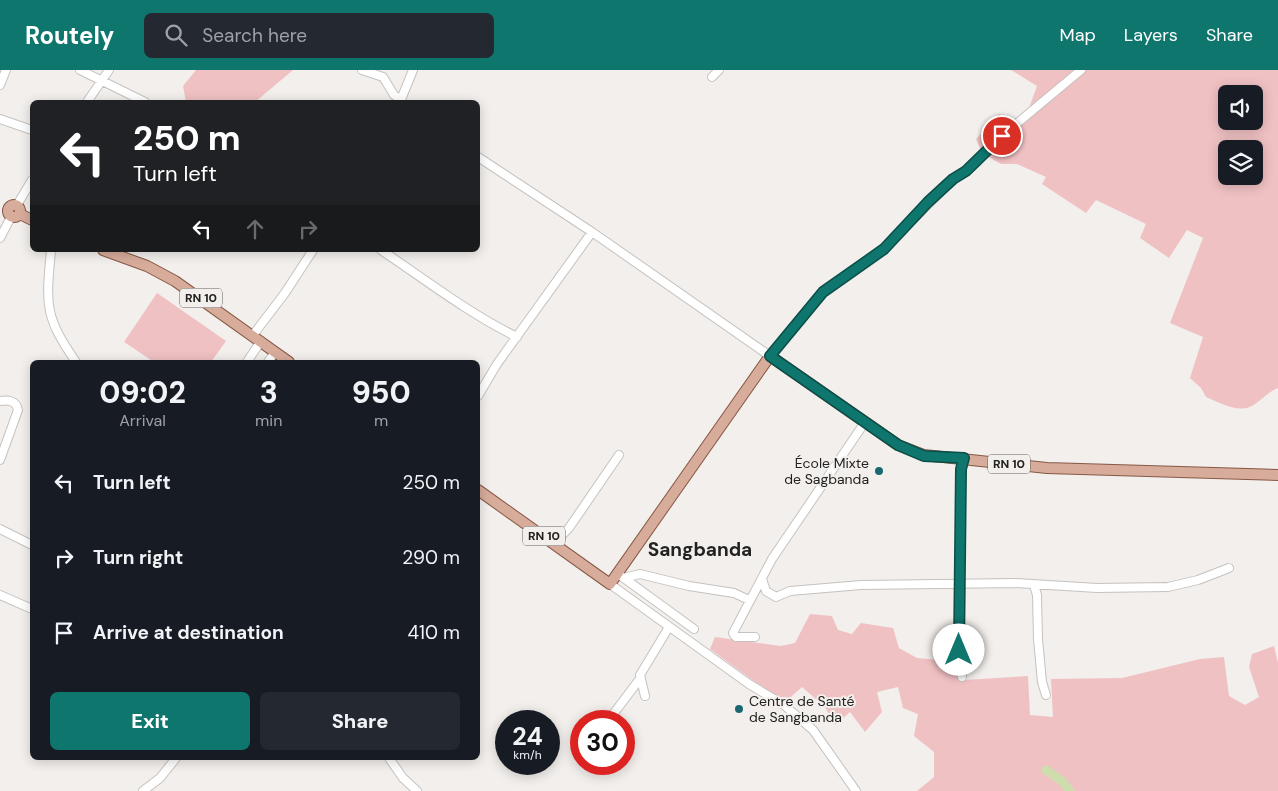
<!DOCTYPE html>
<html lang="en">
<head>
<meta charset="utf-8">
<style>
  body { margin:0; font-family:"DM Sans",sans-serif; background:#242831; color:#f1f3f6; height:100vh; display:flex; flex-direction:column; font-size:19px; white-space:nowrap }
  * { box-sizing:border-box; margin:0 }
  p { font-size:16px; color:#9ea1a6 }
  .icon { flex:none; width:28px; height:28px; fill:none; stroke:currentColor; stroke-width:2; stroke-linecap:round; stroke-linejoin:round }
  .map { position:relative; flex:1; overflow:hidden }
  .details { position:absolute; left:30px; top:290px; width:450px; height:400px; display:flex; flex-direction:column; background:#171b24; border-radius:8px; box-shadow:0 2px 12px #0003 }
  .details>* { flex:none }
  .top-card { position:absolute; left:30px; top:30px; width:450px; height:152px; border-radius:8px; box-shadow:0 2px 12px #0003; background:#202124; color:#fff; overflow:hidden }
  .fabs { position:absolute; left:1218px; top:15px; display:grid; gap:10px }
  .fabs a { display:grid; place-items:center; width:45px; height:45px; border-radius:8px; background:#171b24; box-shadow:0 2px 12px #0003; font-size:25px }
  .speed { position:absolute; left:495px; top:640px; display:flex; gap:10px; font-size:25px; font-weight:700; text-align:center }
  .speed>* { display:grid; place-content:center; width:65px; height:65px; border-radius:50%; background:#171b24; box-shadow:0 2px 12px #0003; line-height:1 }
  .speed small { font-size:12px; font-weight:400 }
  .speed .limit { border:8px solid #d22; background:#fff; color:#111 }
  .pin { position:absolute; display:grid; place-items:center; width:42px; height:42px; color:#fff; margin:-21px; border:2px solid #fff; border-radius:50%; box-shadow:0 1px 5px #0007 }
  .me { position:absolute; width:55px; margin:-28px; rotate:0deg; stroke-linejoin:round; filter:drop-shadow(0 0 4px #0008) }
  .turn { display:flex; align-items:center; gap:18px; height:105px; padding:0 20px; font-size:22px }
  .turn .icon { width:65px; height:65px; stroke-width:2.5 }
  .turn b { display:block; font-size:35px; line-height:42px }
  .lanes { display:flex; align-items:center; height:48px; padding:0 20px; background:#0003; justify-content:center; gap:25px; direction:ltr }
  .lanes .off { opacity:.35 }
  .eta { display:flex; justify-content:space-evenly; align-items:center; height:85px; text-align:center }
  .eta b { font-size:30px; font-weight:800; line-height:35px }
  .action { display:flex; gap:10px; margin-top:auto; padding:10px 20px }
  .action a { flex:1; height:58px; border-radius:8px; background:#0f766e; color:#fff; font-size:20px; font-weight:800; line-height:58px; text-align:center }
  .action a+a { background:#242831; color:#f1f3f6 }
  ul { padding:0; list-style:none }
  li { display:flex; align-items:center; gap:15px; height:75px; padding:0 20px }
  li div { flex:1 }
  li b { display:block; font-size:19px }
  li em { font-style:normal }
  header { display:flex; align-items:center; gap:30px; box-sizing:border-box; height:70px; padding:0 25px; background:#0f766e; color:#fff }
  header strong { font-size:24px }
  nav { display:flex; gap:28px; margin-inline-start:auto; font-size:18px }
  .search { width:350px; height:45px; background:#242831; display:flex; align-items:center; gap:12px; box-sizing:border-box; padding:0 18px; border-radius:8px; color:#9ea1a6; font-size:19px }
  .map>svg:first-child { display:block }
  .green { fill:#f0c1c3; fill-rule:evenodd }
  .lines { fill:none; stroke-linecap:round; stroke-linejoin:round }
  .river { stroke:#cdddae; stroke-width:9 }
  .minor-casing { stroke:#c5c2bf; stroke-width:10 }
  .major-casing { stroke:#875845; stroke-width:12 }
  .minor { stroke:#fff; stroke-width:8 }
  .major { stroke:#d7ac9b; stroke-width:10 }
  .route-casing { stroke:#0a4d48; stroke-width:12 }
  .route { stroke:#0f766e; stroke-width:9 }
  .poi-dot { fill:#1b676f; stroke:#f2efec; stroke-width:2 }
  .labels { text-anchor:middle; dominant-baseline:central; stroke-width:4; stroke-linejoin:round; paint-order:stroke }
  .shield { fill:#f2efec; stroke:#61605e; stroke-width:1 }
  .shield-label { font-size:12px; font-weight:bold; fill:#232221 }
  .poi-label { font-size:14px; fill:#232221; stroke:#f2efec; text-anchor:end }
  .district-label { font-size:19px; font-weight:bold; fill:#232221; stroke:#f2efec }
</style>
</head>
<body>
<header>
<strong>Routely</strong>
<div class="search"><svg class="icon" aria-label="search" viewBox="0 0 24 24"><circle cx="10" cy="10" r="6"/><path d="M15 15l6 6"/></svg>Search here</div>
<nav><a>Map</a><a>Layers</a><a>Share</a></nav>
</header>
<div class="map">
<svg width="1278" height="721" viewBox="0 0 1278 721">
  <rect width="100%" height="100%" fill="#f2efec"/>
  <!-- green -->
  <path class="green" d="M196,0H293L255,32H186L183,16Z
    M1011,0H1278V318C1268,322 1264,328 1255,334C1241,345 1220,333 1206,327L1201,318L1190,308L1203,267L1170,253L1203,168L1187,160L1169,188L1140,168L1146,154L1096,130L1086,143L1042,114L1046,107L1017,94H1001L982,83L976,69L999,44L1017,51L1029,38L1037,16ZM1226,24H1254V51H1226ZM1226,79H1254V106H1226Z
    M157,223L226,271L211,292H154L124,272Z
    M810,544L832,546L838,560L852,564L861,553L893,558L899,578L917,588L940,590L964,610L1028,606L1030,645L1053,647L1051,609L1122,608L1200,589L1224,587L1229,626L1245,635L1259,627L1249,597L1252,584L1274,576L1278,593V721H917L934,707V682L914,666L918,644L903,638L898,617L877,622L882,642L865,662L850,642L835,655L825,637L802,617L784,633L710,579L715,567L781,576L795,573Z"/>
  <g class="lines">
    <!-- river -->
    <path class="river" d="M1046,700L1062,711L1070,721"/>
    <defs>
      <path id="minor" d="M80,0L145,32
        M362,0L383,7L394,25L400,29
        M712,7L719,0
        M0,15L6,0
        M87,32L109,0
        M400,32L413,0
        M0,49L32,60
        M478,87L592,162L770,286L823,222L884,179L953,109L966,101L991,75L1081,0
        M17,135L32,110
        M0,168L11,147
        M51,180C46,235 44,246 76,292
        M381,180C426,210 468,243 517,267
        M253,265L285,223L313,180
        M247,292L261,271
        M268,292L275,282
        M478,326L497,294L592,162
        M0,331C8,330 16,330 18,340L0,390
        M0,459L32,475
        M549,469L562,465L569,458L619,385
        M621,506L694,559
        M624,508L640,504L689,516L734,523L749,530
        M762,509L766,521L776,527L790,521L861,515L1016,513L1097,518L1168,517L1198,510L1229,498
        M610,514L749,614L784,635L813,660L856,721
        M1034,515L1037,525L1038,569L1042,612L1046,625
        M0,525L32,539
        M755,567H736L733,563L772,489L865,352
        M962,607L959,580L961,399L964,388
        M645,626L640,605L669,557
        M608,651L639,610
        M389,688L403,708L417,721
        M143,721L160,708L176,688"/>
      <path id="major" d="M8 141a6 6 0 1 1 12 0a6 6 0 1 1-12 0Z
        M20,144L32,150
        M103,180L147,196L175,211L289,292
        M478,420L610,514L770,286L898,375L924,385L1047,398L1278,405"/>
    </defs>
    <!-- minor casing -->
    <use href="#minor" class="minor-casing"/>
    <!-- major casing -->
    <use href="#major" class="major-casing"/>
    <!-- minor -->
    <use href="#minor" class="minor"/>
    <!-- major -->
    <use href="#major" class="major"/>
  </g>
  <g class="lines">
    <defs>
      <path id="route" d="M959,580L961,399L964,388L924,386L898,375L770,286L823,222L884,179L928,132L953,109L966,101L1002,66"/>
    </defs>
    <!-- route casing -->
    <use href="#route" class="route-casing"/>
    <!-- route -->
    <use href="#route" class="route"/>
  </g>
  <!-- markers -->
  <g class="poi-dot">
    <circle cx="879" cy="401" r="5"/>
    <circle cx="739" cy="639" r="5"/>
  </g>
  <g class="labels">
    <!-- shield labels -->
    <g class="shield">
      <rect x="180" y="218.5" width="42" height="19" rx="4"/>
      <rect x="988" y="384.5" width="42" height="19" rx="4"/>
      <rect x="523" y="456.5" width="42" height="19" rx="4"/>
    </g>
    <g class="shield-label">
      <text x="201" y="228">RN 10</text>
      <text x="1009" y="394">RN 10</text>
      <text x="544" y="466">RN 10</text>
    </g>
    <!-- poi labels -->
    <g class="poi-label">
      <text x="869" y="393">École Mixte<tspan x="869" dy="16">de Sagbanda</tspan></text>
      <text x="749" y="631" text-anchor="start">Centre de Santé<tspan x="749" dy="16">de Sangbanda</tspan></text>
    </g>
    <!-- district labels -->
    <g class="district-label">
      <text x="700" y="479">Sangbanda</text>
    </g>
  </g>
</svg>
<div class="fabs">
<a><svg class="icon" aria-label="sound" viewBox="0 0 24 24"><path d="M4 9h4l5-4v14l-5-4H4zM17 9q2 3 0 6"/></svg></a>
<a><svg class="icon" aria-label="layers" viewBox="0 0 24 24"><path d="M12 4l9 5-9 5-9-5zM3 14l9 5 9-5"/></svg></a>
</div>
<div class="speed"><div>24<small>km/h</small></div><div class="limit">30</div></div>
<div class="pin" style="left:1002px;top:66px;background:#d93025"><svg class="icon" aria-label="arrive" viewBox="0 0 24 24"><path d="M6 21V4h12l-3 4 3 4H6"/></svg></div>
<svg class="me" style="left:959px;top:580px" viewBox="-20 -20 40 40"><circle r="19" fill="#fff"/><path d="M0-13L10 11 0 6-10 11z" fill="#0f766e"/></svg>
<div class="top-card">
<div class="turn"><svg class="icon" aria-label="left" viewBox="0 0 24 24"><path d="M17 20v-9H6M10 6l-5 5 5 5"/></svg><div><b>250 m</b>Turn left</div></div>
<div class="lanes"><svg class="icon" aria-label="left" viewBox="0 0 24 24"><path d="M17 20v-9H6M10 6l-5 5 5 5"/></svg><svg class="icon off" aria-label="ahead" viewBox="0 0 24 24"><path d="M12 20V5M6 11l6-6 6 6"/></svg><svg class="icon off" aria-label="right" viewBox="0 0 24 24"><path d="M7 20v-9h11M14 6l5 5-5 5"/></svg></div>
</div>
<section class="details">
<div class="eta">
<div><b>09:02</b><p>Arrival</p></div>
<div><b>3</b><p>min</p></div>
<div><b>950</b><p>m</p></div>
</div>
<ul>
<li><svg class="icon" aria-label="left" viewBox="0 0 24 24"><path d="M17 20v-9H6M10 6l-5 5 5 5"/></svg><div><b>Turn left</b></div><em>250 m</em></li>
<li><svg class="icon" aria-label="right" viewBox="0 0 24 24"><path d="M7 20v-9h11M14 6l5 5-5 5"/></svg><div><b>Turn right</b></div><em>290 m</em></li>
<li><svg class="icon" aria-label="arrive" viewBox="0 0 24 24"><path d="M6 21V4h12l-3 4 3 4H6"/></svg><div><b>Arrive at destination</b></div><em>410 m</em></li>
</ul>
<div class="action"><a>Exit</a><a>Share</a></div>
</section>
</div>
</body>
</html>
